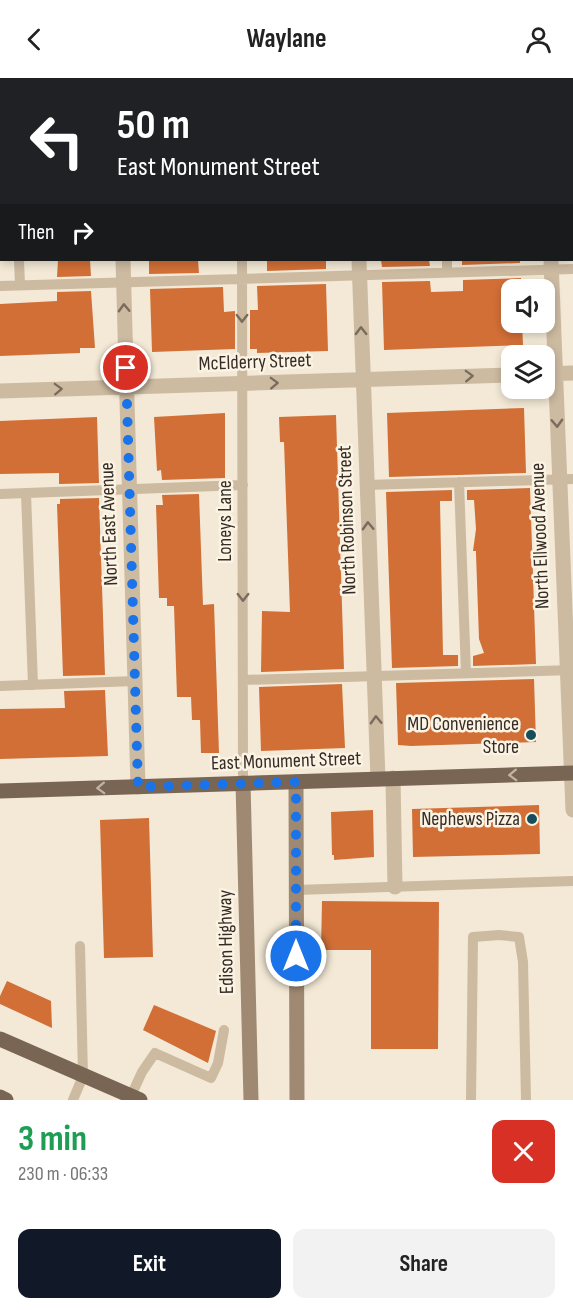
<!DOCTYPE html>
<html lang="en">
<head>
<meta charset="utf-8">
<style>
  body { margin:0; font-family:"Sofia Sans Condensed",sans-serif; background:#f2f2f2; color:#222; height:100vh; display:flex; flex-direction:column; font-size:22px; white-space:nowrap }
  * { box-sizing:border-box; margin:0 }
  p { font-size:20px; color:#767676 }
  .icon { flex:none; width:33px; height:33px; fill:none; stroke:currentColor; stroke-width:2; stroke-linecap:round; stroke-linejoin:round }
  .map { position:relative; height:1022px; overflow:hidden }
  .sheet { display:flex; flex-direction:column; background:#fff; flex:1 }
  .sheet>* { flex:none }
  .banner { position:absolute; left:0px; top:0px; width:573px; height:183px; box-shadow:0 3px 9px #0003; background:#202124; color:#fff; overflow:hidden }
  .fabs { position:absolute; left:501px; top:201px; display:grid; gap:12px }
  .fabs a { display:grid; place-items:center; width:54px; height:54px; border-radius:12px; background:#fff; box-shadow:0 3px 9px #0003; font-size:30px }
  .pin { position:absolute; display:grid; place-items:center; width:51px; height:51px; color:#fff; margin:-26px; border:3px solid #fff; border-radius:50%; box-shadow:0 2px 6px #0007 }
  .me { position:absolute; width:66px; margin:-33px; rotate:0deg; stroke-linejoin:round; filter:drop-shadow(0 0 4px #0008) }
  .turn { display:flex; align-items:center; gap:21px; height:126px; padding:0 18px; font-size:27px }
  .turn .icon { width:78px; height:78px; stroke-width:2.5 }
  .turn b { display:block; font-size:42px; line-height:51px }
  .then { display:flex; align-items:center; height:57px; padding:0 18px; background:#0003; gap:12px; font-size:22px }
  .round { display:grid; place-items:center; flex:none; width:63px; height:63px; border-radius:12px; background:#f2f2f2 }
  .headline { display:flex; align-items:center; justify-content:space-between; height:102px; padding:0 18px }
  h1 { font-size:36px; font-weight:700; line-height:45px; color:#1e9e55 }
  .action { display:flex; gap:12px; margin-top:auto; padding:12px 18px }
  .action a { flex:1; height:69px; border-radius:12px; background:#111827; color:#fff; font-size:24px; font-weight:700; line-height:69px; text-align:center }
  .action a+a { background:#f2f2f2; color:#222 }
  header { display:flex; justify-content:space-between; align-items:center; height:78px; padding:0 18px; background:#fff; font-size:27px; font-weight:700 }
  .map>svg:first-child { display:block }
  .building { fill:#d26f36 }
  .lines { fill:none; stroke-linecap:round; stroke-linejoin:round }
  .service { stroke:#ccbaa1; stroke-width:10 }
  .minor { stroke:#ccbaa1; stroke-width:15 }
  .secondary { stroke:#a08973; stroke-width:15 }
  .primary { stroke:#796554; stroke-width:15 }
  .oneway { stroke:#7a6c5d }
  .oneway2 { stroke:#c0b3a3 }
  .route { stroke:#1a73e8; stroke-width:10; stroke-dasharray:0 18 }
  .poi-dot { fill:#174e5b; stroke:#fbf3e3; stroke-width:2 }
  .labels { text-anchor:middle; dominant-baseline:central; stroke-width:5; stroke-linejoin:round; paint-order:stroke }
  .street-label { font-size:20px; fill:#362c25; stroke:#fbf3e3 }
  .poi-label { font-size:20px; fill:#362c25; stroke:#fbf3e3; text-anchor:end }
</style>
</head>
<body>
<header><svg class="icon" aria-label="back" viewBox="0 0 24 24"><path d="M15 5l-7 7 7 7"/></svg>Waylane<svg class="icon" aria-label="person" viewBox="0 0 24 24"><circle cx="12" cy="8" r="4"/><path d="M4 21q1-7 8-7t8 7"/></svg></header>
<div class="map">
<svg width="573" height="1022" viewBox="0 0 573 1022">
  <rect width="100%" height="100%" fill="#f3e9d6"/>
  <!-- building -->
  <path class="building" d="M58,182H90L91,198L57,199Z
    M149,182H198L199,195L149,196Z
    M267,182H326V191L267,193Z
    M381,182H429L430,188L382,189Z
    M462,182H520V185L462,187Z
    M521,200V212H512V244H522L523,267L384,272L382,204L430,203L431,214L463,213V202Z
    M326,206L328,273L257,275V271H250V232H258L257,208Z
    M223,209L224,234L235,233V271L152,274L150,211Z
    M91,213L95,270H80V275L0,278V226L57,223V214Z
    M524,330L526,395L389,399L387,335Z
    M225,335V400L162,402L161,392L157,393L154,339Z
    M336,337L344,591L261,594L262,533L290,534L284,364H280L279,339Z
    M97,339L99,405L59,406V395L0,396V343Z
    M530,410L536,586L473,588V578L484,575L479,561L476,476V473H473L476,451L474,422H467V412Z
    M452,412V423H440L443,577H458V588L392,590L386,414Z
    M199,416L203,527L214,526L219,675H201L200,642H192L191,619H177L174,528H167V520H159L156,427H163L162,417Z
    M99,420L105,597L63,598L57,426H60V421Z
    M534,601L536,664L411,668L398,667L396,605Z
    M342,606L345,670L261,673L259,609Z
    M105,612L108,678L0,681V631L65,630L64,613Z
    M539,727L540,776L413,779L412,731Z
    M373,732L374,779L334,782V777H332L331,734Z
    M149,740L153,879L104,880L100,742Z
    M322,823L439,824L438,971H371V872H321Z
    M7,903L51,923L52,950L0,926V918Z
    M154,927L216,953L208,985L143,952Z"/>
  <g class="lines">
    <!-- service -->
    <path class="service" d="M11,0V2
      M241,0V2
      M441,0V2
      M19,182L20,207
      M242,182L243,705
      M447,182V194
      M0,208L573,191
      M459,404L466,595
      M366,407L573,401
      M26,415L33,607
      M0,416L243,407
      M243,602L573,592
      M0,608L135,603
      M296,812L573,803
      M131,1018L142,994L155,975L211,1000L218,985L224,952
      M73,1022L83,998L80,868
      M471,1022L473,859L499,857L519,859L523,884L526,1022"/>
    <!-- minor -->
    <path class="minor" d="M116,0V2
      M353,0V2
      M543,0V2
      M123,182L138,709
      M359,182L378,701
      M551,182L573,732
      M544,296L573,295
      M0,313L512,297
      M393,700L395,809"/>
    <!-- secondary -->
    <path class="secondary" d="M296,704L297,1022
      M243,705L251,1022"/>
    <!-- primary -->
    <path class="primary" d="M0,713L573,695
      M0,961L140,1022
      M0,1019L6,1022"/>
  </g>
  <!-- one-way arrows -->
  <defs><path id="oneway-chevron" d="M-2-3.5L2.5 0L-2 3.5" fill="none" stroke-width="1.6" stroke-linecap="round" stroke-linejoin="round" transform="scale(1.5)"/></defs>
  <g class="oneway">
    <use href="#oneway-chevron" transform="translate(124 230) rotate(-92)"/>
    <use href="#oneway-chevron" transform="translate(242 240) rotate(90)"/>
    <use href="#oneway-chevron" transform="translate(361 253) rotate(-91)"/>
    <use href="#oneway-chevron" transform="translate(469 298) rotate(-2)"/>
    <use href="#oneway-chevron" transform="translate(274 305) rotate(-2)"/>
    <use href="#oneway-chevron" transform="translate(58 311) rotate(-2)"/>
    <use href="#oneway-chevron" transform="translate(557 345) rotate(88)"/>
    <use href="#oneway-chevron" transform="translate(368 448) rotate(-92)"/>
    <use href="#oneway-chevron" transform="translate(243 519) rotate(90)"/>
    <use href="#oneway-chevron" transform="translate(376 642) rotate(-92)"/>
  </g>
  <g class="oneway2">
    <use href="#oneway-chevron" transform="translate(513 697) rotate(178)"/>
    <use href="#oneway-chevron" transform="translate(101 710) rotate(178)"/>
  </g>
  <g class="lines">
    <!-- route -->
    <path class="route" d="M126,290L138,709L296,704V878"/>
  </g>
  <!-- markers -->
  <g class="poi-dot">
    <circle cx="531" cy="657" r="6"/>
    <circle cx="532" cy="741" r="6"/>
  </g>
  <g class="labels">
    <!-- street labels -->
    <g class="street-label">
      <text transform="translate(255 284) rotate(-2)">McElderry Street</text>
      <text transform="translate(347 442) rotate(-92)">North Robinson Street</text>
      <text transform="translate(225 443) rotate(-90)">Loneys Lane</text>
      <text transform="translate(109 446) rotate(-92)">North East Avenue</text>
      <text transform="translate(540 458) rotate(-92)">North Ellwood Avenue</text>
      <text transform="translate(286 683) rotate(-2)">East Monument Street</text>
      <text transform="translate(226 864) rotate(-91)">Edison Highway</text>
    </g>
    <!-- poi labels -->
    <g class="poi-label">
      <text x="519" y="646">MD Convenience<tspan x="519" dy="23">Store</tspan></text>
      <text x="520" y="741">Nephews Pizza</text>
    </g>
  </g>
</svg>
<div class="fabs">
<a><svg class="icon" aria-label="sound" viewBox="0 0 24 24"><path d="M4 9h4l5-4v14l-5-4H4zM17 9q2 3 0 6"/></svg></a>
<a><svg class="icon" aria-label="layers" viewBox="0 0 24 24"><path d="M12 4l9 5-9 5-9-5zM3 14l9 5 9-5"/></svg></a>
</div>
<div class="pin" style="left:126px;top:290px;background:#d93025"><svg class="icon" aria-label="arrive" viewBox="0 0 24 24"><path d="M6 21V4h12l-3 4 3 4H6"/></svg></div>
<svg class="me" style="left:296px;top:878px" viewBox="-20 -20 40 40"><circle r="17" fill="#1a73e8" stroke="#fff" stroke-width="3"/><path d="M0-11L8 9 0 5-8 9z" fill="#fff"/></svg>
<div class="banner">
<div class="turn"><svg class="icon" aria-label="left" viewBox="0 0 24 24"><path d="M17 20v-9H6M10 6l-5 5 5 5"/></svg><div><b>50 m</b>East Monument Street</div></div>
<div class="then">Then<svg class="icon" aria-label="right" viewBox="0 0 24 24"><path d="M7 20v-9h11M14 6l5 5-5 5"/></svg></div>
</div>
</div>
<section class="sheet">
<div class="headline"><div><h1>3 min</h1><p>230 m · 06:33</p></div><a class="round" style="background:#d93025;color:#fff"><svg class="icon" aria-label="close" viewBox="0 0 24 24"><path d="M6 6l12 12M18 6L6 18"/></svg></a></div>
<div class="action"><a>Exit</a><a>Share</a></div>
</section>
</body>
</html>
